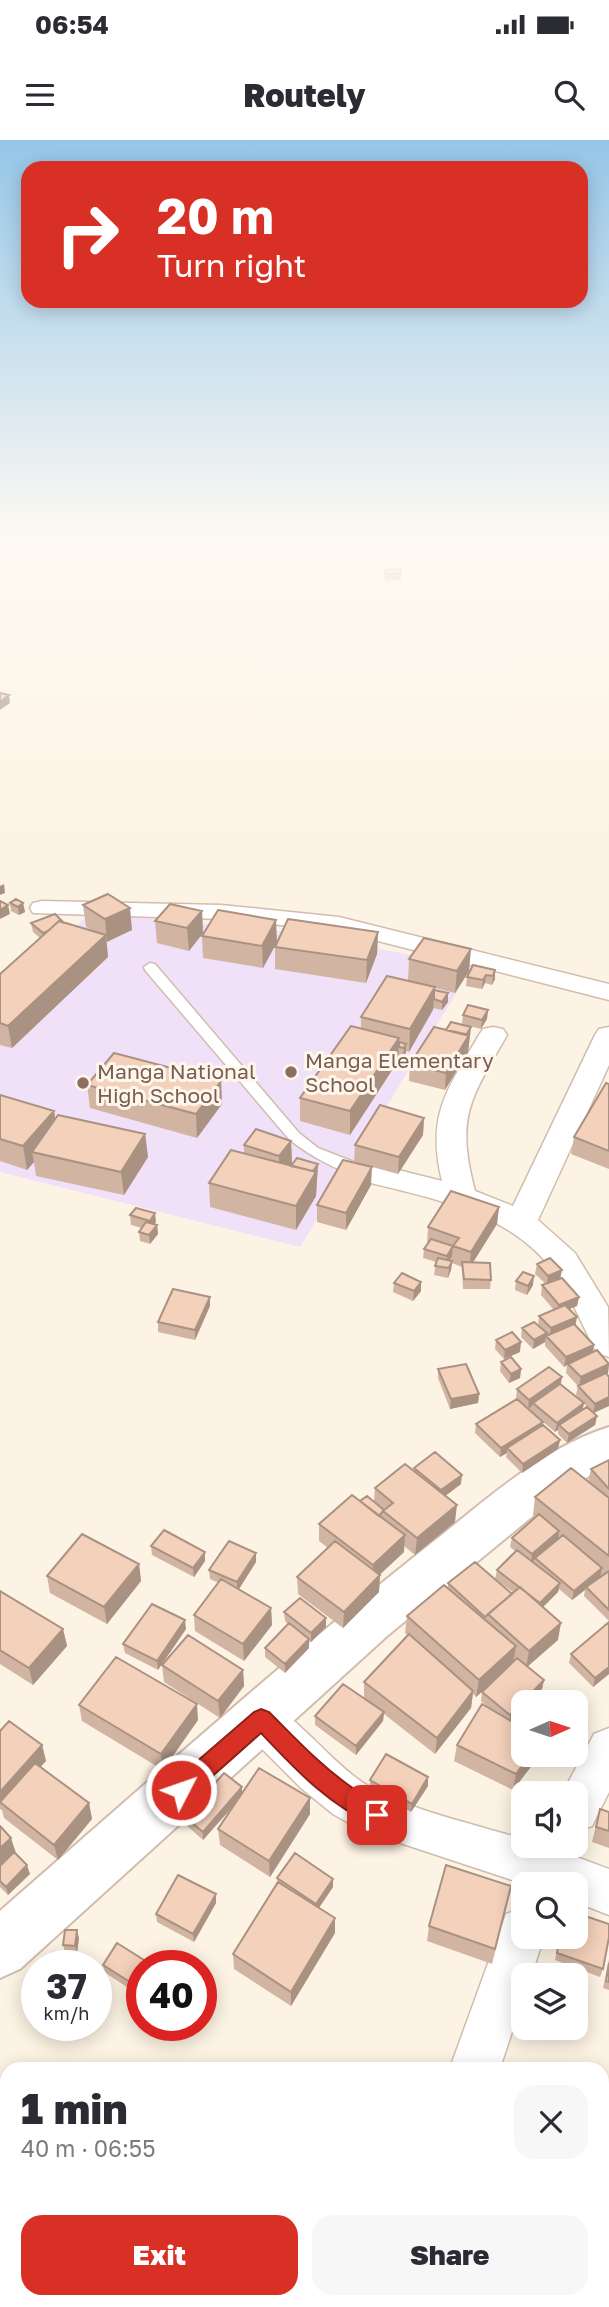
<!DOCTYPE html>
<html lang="en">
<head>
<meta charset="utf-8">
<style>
  body { margin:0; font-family:"Golos Text",sans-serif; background:#f7f7f7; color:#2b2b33; height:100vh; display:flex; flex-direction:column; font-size:26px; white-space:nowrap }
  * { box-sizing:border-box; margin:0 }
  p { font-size:23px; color:#7c7c81 }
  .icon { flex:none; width:38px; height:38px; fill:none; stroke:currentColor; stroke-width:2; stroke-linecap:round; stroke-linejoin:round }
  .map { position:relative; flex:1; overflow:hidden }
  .details { position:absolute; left:0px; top:1922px; width:609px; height:247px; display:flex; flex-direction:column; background:#fff; border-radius:21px 21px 0 0; box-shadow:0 4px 18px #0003 }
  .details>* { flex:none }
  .top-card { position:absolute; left:21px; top:21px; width:567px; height:147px; border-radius:21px; box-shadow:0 4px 18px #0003; background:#d93025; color:#fff; overflow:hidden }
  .needle { width:46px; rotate:87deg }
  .controls { position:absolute; left:511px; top:1550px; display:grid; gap:14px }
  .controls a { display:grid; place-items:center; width:77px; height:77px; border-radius:14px; background:#fff; box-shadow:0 4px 18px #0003; font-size:35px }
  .speed { position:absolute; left:21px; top:1810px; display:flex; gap:14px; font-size:35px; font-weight:700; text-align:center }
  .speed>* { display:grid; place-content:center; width:91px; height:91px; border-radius:50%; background:#fff; box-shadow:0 4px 18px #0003; line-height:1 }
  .speed small { font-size:18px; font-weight:400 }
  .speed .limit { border:10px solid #d22; background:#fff; color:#111 }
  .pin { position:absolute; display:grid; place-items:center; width:60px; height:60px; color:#fff; margin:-30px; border-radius:14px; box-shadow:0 4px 10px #0006 }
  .me { position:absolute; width:77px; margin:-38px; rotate:49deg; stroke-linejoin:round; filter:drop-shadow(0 0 5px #0008) }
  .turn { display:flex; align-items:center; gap:24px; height:147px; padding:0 21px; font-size:32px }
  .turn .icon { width:91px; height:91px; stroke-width:2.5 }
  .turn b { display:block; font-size:49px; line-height:60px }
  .round { display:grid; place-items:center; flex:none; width:74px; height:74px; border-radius:21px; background:#f7f7f7 }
  .summary { display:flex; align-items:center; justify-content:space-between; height:119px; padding:0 21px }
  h1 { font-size:42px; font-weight:800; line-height:52px }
  .button { display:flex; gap:14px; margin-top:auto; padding:14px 21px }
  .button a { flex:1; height:80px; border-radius:21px; background:#d93025; color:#fff; font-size:28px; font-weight:800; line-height:80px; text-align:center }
  .button a+a { background:#f7f7f7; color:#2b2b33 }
  .status { display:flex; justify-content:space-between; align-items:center; height:49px; padding:0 35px; background:#fff; direction:ltr }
  .status svg { height:19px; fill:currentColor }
  header { display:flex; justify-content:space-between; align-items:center; height:91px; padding:0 21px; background:#fff; font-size:32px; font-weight:800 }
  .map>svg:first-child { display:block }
  .education { fill:#f0e1f9 }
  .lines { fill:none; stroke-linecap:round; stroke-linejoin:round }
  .service-casing { stroke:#d1bdad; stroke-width:3 }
  .minor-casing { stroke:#d1bdad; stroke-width:3 }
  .tertiary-casing { stroke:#d1bdad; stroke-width:4 }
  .service { fill:#fff; fill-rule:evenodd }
  .minor { fill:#fff; fill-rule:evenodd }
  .tertiary { fill:#fff; fill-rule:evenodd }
  .wall { fill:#d1b4a1 }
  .shaded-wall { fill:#aa9283 }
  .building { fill:#f3d1bb; stroke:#aa9283; stroke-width:2 }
  .route { fill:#d93025; stroke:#8d1f18; stroke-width:2 }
  .education-dot { fill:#8d6e63; stroke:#fff7eb; stroke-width:2.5 }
  .labels { text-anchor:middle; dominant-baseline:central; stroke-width:6; stroke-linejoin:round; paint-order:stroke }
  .education-label { font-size:21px; fill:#785e54; stroke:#fff7eb; text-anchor:start }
</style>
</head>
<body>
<div class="status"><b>06:54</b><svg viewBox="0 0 49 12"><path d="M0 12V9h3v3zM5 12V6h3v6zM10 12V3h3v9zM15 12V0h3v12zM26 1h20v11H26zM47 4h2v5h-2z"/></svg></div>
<header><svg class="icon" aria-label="menu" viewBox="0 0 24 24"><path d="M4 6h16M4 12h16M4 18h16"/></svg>Routely<svg class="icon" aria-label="search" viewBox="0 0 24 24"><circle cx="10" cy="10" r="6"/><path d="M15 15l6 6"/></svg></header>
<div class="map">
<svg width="609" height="2167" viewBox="0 0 609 2167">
  <rect width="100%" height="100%" fill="#fdf3e4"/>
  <!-- education -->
  <path class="education" d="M91,773L286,792L473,826L300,1107L0,1032V854Z"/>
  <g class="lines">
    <defs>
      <path id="service" d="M150,823L155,824L299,993L318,1008L364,1026L367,1030L364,1034C346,1038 303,1011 289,999L145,830L144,827Z"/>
      <path id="minor" d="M42,761L221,765L339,777L609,844V860L339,791L221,779L33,773L30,768L33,763Z
        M493,887L503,889L507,895C471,959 455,975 475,1051L513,1066L595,895L599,889L609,887V925L538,1080L575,1113L608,1167L609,1217L597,1213C582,1186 572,1157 554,1132C507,1067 420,1057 348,1037L344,1030L348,1023L359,1020L442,1041C426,975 447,950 479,895L483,889Z
        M261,1560C295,1572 330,1622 365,1644C404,1669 477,1685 523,1699V1706H547L609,1729V1775L576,1762V1745H527L361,1690L333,1674L301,1648L246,1593L240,1579L246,1565Z
        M609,1588V1652L592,1686L576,1692V1654H562L594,1594Z
        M523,1768V1797H544L531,1836H523V1859L500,1928H450L506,1774Z
        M415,2161H479L482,2167H417Z"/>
      <path id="tertiary" d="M609,1287V1323L551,1361L387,1496L20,1829L0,1838V1771C140,1649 279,1524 424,1409C482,1364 539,1309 609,1287Z"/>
    </defs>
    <!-- service casing -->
    <use href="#service" class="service-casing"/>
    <!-- minor casing -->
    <use href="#minor" class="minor-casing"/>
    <!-- tertiary casing -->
    <use href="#tertiary" class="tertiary-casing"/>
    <!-- service -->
    <use href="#service" class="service"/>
    <!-- minor -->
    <use href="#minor" class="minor"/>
    <!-- tertiary -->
    <use href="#tertiary" class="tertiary"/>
  </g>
  <!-- wall -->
  <path class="wall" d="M384,430L401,433V440L386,441L384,437Z
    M10,763H23L25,772L19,775L11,771Z
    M83,765L132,790L106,801L108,817L12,908L0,905V834L40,798L33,792L31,783H64L91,790L86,787Z
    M202,771L203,793L189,811L157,803L155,781Z
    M378,792L377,814L366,843L275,829V807Z
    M202,796L277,802L263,828L203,818Z
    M409,819L469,831L455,853L435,848L434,850L448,853V862L442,870L433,868L409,912L406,911L403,917L398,916V921L350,995L300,981V958L361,888V877L408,841Z
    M495,830V839L492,845L485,843L482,849L466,846L467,837Z
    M488,870L487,879L481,889L462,884L463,875Z
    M471,887L468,912L445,950L409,941L410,924L446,890Z
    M221,941L222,964L197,998L90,968L87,945Z
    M609,944V1029L571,1014L574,997Z
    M0,955L54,971L55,978L145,994L148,1017L124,1055L36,1036L34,1022L27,1030L0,1021Z
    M424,978L423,995L398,1034L354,1022L355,1005Z
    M291,1001L292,1024L290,1025L318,1024L316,1056L296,1090L210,1067L209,1043L244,1013V1005Z
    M371,1045L346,1090L317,1082V1065Z
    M499,1067L497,1084L473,1122L491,1140L490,1149H463L462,1127L452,1123L451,1130L448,1138L434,1135L436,1122L423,1118L424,1109L427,1104L428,1087Z
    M130,1075L156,1082L154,1084L157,1085L158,1094L150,1104L140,1101L139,1092L142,1088L131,1085Z
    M537,1124L562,1130L560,1139L579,1157L577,1166L569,1169L577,1177L575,1185L594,1205L593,1212L609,1223L608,1233L606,1234L609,1266L594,1273L597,1276L595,1285L567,1303L558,1294V1290L555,1292L536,1276L542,1286L560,1300L558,1309L522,1333L506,1317L507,1313L500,1317L475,1293L476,1284L516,1259L517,1249L562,1237L561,1244L584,1263L582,1270L589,1269L576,1255L578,1246L566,1233L567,1225L564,1227L545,1206V1202L533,1209L521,1197L522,1188L538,1185L539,1176L554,1170L541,1155L542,1145L546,1144L535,1134Z
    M516,1141L533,1145L527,1155L515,1150Z
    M394,1143L421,1151L413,1161L393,1152Z
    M210,1166L195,1200L158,1192V1182Z
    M496,1200L520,1212L504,1219L495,1209Z
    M501,1222L521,1229L520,1238L509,1243L500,1231Z
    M438,1229L479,1254L478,1263L450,1269L438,1238Z
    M609,1320V1481L584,1456L585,1450L572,1460L559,1449L558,1452L543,1467L558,1500L527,1526L544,1540L542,1549L512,1581L523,1615H540L513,1650L454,1621L457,1605L490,1569L481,1561L482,1552L490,1545L476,1557L473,1554L471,1568L435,1614L384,1574L383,1581L356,1615L315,1585V1576L364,1558V1542L408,1495L405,1493L407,1476L448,1448V1443L512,1454L514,1453L495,1439L497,1430L515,1411L510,1407L512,1398L536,1377L533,1375L535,1357L588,1342L591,1329Z
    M414,1328L461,1344L445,1356L455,1382L415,1415L404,1406V1412L380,1434L379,1452L343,1488L298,1454L297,1437L328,1408L319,1401V1384L360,1361H374L375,1348L414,1331Z
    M151,1406L205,1412V1421L194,1437L152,1415Z
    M256,1413V1422L239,1449L271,1468L272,1485L244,1521L195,1491L194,1475L219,1443L210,1439L209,1430Z
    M139,1424L141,1441L107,1484L50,1453L47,1436Z
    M0,1451L63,1489L67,1506L33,1545L0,1524Z
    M284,1472L326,1487L311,1502L309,1501V1508L285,1533L265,1517V1508L288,1484L285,1481Z
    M609,1482V1534L593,1547L569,1523L571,1514Z
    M186,1489L158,1530L125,1513L123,1504Z
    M162,1525L243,1530L244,1546L220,1578L164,1542Z
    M79,1565L198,1580L163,1630L82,1581Z
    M0,1591L42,1605L46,1621L40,1627L89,1663L92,1679L58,1720L4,1678L2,1670L0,1669Z
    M428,1637V1646L411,1672L370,1648V1640Z
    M242,1647V1654L310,1658V1674L270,1737L220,1705L218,1689L237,1662L203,1700L186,1685L185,1677Z
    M600,1669L609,1672V1708L592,1702Z
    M0,1686L16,1713L30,1734L8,1755L0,1747Z
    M277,1738L333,1747L319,1768L335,1793L291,1866L234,1829L233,1814L278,1743Z
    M508,1761L492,1824L427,1801L429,1786Z
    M216,1763L194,1802L157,1782L156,1774Z
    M560,1797L603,1829L600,1837L555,1820Z
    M79,1798L77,1813L65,1812L63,1805Z
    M609,1819V1850L603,1848Z
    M103,1825H152L139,1855L104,1832Z
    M214,2161H318L315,2167H223Z"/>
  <!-- shaded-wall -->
  <path class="shaded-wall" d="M9,555L10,563L0,570V562Z
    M4,744L5,753L0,755V746Z
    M23,763L25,772L19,775L18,767Z
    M8,765L10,774L0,779V770Z
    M130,768L132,790L107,802L105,779Z
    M202,771L203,793L189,811L187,788Z
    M276,780L277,802L263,828L262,806Z
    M378,792L377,814L366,843L367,820Z
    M106,795L108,817L12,908L8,886Z
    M471,809L469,831L455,853L457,831Z
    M495,830V839L492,845L493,836Z
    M486,835L485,843L482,849L483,840Z
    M435,847L433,870L409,912L410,889Z
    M448,853V862L442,870V862Z
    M488,870L487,879L481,889L482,880Z
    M471,887L468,912L445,950L446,933L463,899Z
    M399,898L398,921L350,995V971Z
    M406,904V913L403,917L404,908Z
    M221,941L222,964L197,998L196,974Z
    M54,971L58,995L32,1012L34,1022L27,1030L23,1006Z
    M424,978L423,995L398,1034L399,1017Z
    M145,994L148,1017L124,1055L121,1032Z
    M291,1001L292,1024L279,1040V1016Z
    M318,1024L316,1056L296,1090V1066L306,1041Z
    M372,1027L371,1045L346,1090V1073Z
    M499,1067L497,1084L469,1129L471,1112Z
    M155,1073L156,1082L150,1090V1081Z
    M157,1085L158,1094L150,1104L149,1095Z
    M453,1106L452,1116L446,1126L447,1116Z
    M452,1121L451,1130L448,1138L449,1128Z
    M562,1130L560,1139L547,1145L548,1136Z
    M534,1136L533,1145L527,1155L528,1146Z
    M421,1142V1151L413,1161L414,1151Z
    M210,1157V1166L195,1200V1190Z
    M579,1157L577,1166L557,1174L559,1165Z
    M577,1177L575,1187L549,1198L551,1188Z
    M547,1193L545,1202L533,1209L534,1200Z
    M521,1202L520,1212L504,1219L505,1210Z
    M594,1205L592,1214L568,1224L567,1225L564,1227L566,1217Z
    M609,1224L608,1233L579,1247L581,1237Z
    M521,1229L520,1238L509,1243L511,1234Z
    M562,1237L560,1246L533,1263L532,1266L528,1269L529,1260Z
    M479,1254L478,1263L450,1269L451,1259Z
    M609,1257V1266L593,1273L595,1264Z
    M584,1263L582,1273L559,1285L558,1290L555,1292L557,1283Z
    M597,1276L595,1285L567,1303L569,1294Z
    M543,1282L541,1292L507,1308V1313L500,1317L501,1308Z
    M560,1300L558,1309L522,1333L523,1324Z
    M462,1335L461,1344L440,1360L441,1350Z
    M457,1365L455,1382L415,1415L417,1398Z
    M559,1391L558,1400L531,1423L532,1414Z
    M405,1395L404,1412L372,1442L373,1425Z
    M205,1412V1421L194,1437L193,1428Z
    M256,1413V1422L237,1452V1442Z
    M139,1424L141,1441L107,1484L104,1467Z
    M602,1428L600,1437L586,1447L585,1450L572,1460L574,1451Z
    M380,1435L379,1452L343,1488L344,1472Z
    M560,1443L558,1452L538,1472L540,1463Z
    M271,1468L272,1485L244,1521L243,1504Z
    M326,1478V1487L311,1502V1493Z
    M185,1480L186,1489L158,1530L157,1521Z
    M561,1483L558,1500L526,1528L529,1511Z
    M63,1489L67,1506L33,1545L29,1528Z
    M309,1499V1508L285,1533V1524Z
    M516,1506L513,1523L476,1557L479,1540Z
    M609,1527V1534L593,1547L595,1538Z
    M243,1530L244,1546L220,1578L218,1561Z
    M544,1540L542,1549L529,1563H523V1569L509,1584L510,1575Z
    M473,1551L471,1568L435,1614L437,1598Z
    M197,1564L198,1580L163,1630L161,1614Z
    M384,1572L383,1581L356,1615V1606Z
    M42,1605L46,1621L5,1667L0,1662V1652Z
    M530,1615H540L513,1650L516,1634Z
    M428,1637V1646L411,1672L412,1664Z
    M242,1647V1656L203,1700V1692Z
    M310,1658V1674L270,1737L269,1721Z
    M89,1663L92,1679L58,1720L54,1705Z
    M11,1698L16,1713L0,1727V1708Z
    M27,1725L30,1734L8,1755L6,1747Z
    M333,1739V1747L316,1772V1764Z
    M216,1754V1763L194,1802L193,1794Z
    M335,1778V1793L291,1866V1852Z
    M77,1790L79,1798L77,1813L75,1806Z
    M142,1841V1851L139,1855L138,1847Z
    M3,2121L6,2127L0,2136V2126Z
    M312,2161H318L315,2167H309Z"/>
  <!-- building -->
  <path class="building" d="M400,429L401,433L386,434L384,430Z
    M0,553L9,555L0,562Z
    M108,754L130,768L105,779L83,765Z
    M16,759L23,763L18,767L10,763Z
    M0,761L8,765L0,770Z
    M170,764L202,771L187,788L155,781Z
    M218,770L276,780L262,806L202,796Z
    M55,774L64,783L59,781L48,791L43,793L31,783Z
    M288,779L378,792L367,820L275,807Z
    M59,781L106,795L8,886L0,883V834Z
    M424,798L471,809L457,831L409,819Z
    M473,825L495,830L493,836L486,835L483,840L467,837Z
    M387,836L435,847L410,889L361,877Z
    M434,850L448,853L442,862L434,859Z
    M468,865L488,870L482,880L463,875Z
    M451,882L471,887L466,895L446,890Z
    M351,886L399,898L350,971L300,958Z
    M434,887L469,895L446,933L410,924Z
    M399,902L406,904L404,908L399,907Z
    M114,913L221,941L196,974L87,945Z
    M606,943L609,944V1011L574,997Z
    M0,955L54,971L23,1006L0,999Z
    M380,965L424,978L399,1017L355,1005Z
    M58,975L145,994L121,1032L32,1012Z
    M256,989L291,1001L279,1016L244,1005Z
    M231,1010L316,1032L296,1066L209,1043Z
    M297,1018L318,1024L313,1031L291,1026Z
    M343,1020L372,1027L346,1073L317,1065Z
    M451,1051L499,1067L471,1112L453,1106L459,1098L428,1087Z
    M136,1068L155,1073L150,1081L130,1075Z
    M146,1082L157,1085L149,1095L139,1092Z
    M431,1099L453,1106L447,1116L424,1109Z
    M438,1118L452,1121L449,1128L435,1126Z
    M550,1118L562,1130L548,1136L537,1124Z
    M462,1122L490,1123L491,1140L464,1139Z
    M523,1132L534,1136L528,1146L516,1141Z
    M402,1133L421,1142L414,1151L394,1143Z
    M562,1138L579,1157L559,1165L542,1145Z
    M173,1149L210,1157L195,1190L158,1182Z
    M565,1165L577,1177L551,1188L539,1176Z
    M534,1182L547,1193L534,1200L522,1188Z
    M574,1184L594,1205L566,1217L546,1196Z
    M512,1192L521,1202L505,1210L496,1200Z
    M597,1210L609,1224L581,1237L568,1224Z
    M511,1217L521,1229L511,1234L501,1222Z
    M466,1224L479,1254L451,1259L438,1229Z
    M549,1227L562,1237L529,1260L517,1249Z
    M606,1233L609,1237V1257L595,1264L578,1246Z
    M560,1244L584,1263L557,1283L533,1263Z
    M517,1259L543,1282L501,1308L476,1284Z
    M587,1267L597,1276L569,1294L559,1285Z
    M543,1285L560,1300L523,1324L507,1308Z
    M435,1312L462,1335L441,1350L414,1328Z
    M609,1320V1349L591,1329Z
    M405,1324L457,1365L417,1398L383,1371L393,1363L375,1348Z
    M571,1328L609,1358V1416L535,1357Z
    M352,1355L405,1395L373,1425L319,1384Z
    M367,1356L384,1370L379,1376L360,1361Z
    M539,1374L559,1391L532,1414L512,1398Z
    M164,1390L205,1412L193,1428L151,1406Z
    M82,1394L139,1424L104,1467L47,1436Z
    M563,1395L602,1428L574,1451L535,1418Z
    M229,1401L256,1413L237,1442L209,1430Z
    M335,1401L380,1435L344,1472L297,1437Z
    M517,1410L560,1443L540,1463L497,1430Z
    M475,1422L512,1454L485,1477L448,1443Z
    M609,1431V1470L586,1447Z
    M221,1439L271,1468L243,1504L194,1475Z
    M444,1445L516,1506L479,1540L407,1476Z
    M520,1447L561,1483L529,1511L488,1474Z
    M0,1451L63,1489L29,1528L0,1510Z
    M300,1458L326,1478L311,1493L284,1472Z
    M152,1464L185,1480L157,1521L123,1504Z
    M609,1482V1527L595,1538L571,1514Z
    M289,1483L309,1499L285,1524L265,1508Z
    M409,1494L473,1551L437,1598L364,1542Z
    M188,1495L243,1530L218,1561L162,1525Z
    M116,1517L197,1564L161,1614L79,1565Z
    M517,1518L544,1540L510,1575L482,1552Z
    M343,1544L384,1572L356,1606L315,1576Z
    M482,1564L523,1588V1615H530L516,1634L457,1605Z
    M9,1581L42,1605L0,1652V1591Z
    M386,1614L428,1637L412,1664L370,1640Z
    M35,1623L89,1663L54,1705L0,1662Z
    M259,1628L310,1658L269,1721L218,1689Z
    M224,1633L242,1647L203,1692L185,1677Z
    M600,1669L609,1672V1691L596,1687Z
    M0,1686L11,1698L0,1708Z
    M14,1712L27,1725L6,1747L0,1741V1726Z
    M295,1713L333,1739L316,1764L277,1738Z
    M446,1725L511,1746L495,1809L429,1786Z
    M178,1735L216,1754L193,1794L156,1774Z
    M278,1742L335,1778L291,1852L233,1814Z
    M576,1773L609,1784V1797L603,1829L557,1813L560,1797H576Z
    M65,1790H77L75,1806L63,1805Z
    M117,1803L152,1825H142V1841L138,1847L103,1825Z
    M609,1823V1842L606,1841Z
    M236,2161H312L309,2167H245Z"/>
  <!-- sky -->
  <linearGradient id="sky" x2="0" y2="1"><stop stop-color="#95c6e8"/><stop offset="0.57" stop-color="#fefaf3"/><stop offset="1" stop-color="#fefaf3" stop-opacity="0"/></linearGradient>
  <rect width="609" height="702" fill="url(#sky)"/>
  <!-- route -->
  <path class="route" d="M261,1569L269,1572C296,1599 322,1627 354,1649C366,1658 382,1661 388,1675L385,1682L377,1686C330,1667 295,1629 261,1593L189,1657L181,1660L173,1657L170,1650L173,1642L254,1572Z"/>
  <!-- markers -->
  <g class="education-dot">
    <circle cx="291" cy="932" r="7"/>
    <circle cx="83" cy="943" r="7"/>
  </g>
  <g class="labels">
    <!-- education labels -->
    <g class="education-label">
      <text x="305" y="920">Manga Elementary<tspan x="305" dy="24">School</tspan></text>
      <text x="97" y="931">Manga National<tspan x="97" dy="24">High School</tspan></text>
    </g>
  </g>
</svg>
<div class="controls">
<a><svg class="needle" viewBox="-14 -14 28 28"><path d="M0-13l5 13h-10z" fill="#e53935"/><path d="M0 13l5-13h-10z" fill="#7c7c81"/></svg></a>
<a><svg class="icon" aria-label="sound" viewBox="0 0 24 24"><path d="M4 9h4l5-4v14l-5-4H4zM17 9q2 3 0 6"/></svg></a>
<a><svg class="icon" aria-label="search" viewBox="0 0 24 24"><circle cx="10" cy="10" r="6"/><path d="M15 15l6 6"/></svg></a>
<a><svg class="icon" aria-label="layers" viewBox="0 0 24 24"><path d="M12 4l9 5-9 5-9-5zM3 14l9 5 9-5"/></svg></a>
</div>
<div class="speed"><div>37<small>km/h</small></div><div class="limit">40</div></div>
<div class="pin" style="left:377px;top:1675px;background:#d93025"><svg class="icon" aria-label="arrive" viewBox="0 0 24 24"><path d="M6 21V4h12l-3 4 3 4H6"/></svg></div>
<svg class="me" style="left:181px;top:1650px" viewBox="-20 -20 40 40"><circle r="17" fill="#d93025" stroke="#fff" stroke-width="3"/><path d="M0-11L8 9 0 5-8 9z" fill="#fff"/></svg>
<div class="top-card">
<div class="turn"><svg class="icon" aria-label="right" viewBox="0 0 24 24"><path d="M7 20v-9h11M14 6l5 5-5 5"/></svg><div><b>20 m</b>Turn right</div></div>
</div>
<section class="details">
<div class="summary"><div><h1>1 min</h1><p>40 m · 06:55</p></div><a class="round"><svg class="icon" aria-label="close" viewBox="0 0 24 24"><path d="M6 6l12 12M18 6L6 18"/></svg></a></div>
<div class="button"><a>Exit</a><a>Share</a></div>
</section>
</div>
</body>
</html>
